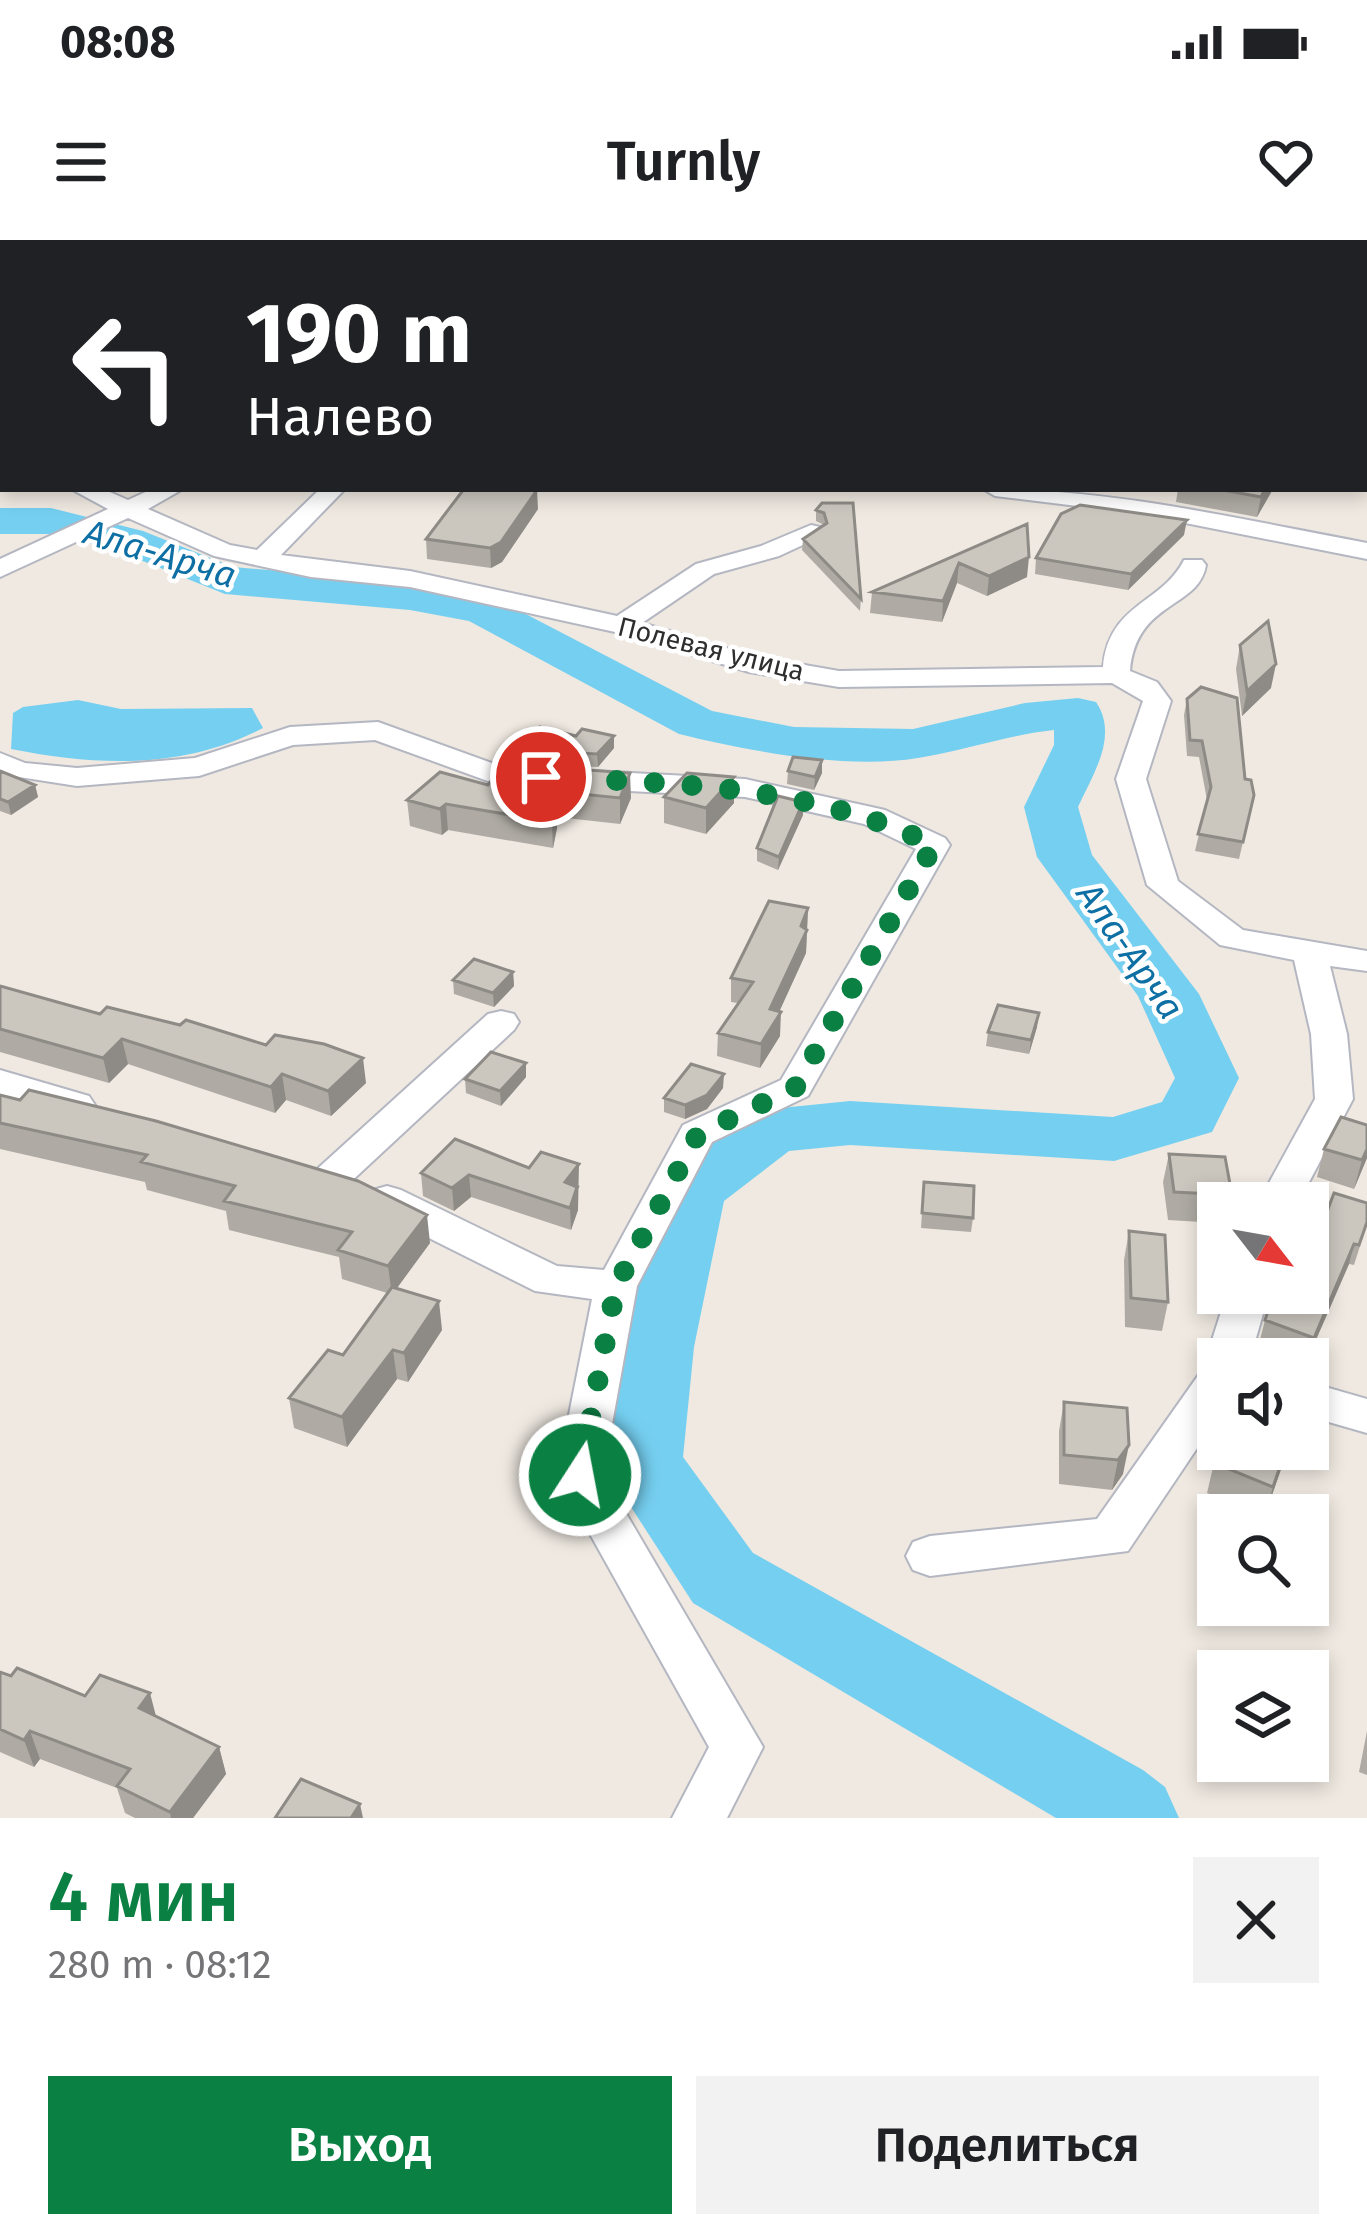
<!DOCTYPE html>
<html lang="ru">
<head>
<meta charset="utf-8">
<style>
  body { margin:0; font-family:"Fira Sans",sans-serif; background:#f2f2f2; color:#202124; height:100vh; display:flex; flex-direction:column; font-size:45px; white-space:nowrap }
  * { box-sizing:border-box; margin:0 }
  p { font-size:39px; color:#757577 }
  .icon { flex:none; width:66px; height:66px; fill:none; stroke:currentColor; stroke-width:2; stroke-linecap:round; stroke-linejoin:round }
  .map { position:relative; height:1578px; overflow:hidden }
  .side { display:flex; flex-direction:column; background:#fff; flex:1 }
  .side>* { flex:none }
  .top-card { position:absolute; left:0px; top:0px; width:1368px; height:252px; box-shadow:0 6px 18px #0003; background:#202124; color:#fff; overflow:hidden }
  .needle { width:78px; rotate:121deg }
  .fabs { position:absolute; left:1197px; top:942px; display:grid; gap:24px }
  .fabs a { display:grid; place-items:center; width:132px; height:132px; border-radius:0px; background:#fff; box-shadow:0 6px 18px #0003; font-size:60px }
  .pin { position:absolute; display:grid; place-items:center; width:102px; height:102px; color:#fff; margin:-51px; border:6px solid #fff; border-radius:50%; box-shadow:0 3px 12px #0007 }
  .me { position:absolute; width:132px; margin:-66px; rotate:11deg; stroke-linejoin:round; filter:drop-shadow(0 0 9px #0008) }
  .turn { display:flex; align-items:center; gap:42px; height:252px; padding:0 48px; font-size:54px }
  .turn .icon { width:156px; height:156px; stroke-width:2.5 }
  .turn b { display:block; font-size:84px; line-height:102px }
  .round { display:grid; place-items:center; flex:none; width:126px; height:126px; border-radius:0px; background:#f2f2f2 }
  .headline { display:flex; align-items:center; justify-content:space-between; height:204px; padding:0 48px }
  h1 { font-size:72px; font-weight:600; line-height:90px; color:#0b8043 }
  .primary-button { display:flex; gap:24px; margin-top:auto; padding:24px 48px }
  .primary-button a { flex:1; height:138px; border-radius:0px; background:#0b8043; color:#fff; font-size:48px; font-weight:600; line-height:138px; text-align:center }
  .primary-button a+a { background:#f2f2f2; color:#202124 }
  .status { display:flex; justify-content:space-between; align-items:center; height:84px; padding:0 60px; background:#fff; direction:ltr }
  .status svg { height:33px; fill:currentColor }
  header { display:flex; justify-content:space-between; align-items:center; height:156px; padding:0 48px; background:#fff; font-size:54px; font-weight:600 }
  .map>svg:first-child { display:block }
  .industrial { fill:#e3e1e8 }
  .water { fill:#75cff0 }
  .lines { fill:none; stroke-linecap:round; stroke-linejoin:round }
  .river { fill:#75cff0; fill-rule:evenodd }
  .minor-casing { stroke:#b4b7c1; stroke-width:4 }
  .minor { fill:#fff; fill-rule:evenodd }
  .wall { fill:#afaba4 }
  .shaded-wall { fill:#8e8b86 }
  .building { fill:#cbc7bf; stroke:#8e8b86; stroke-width:3 }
  .route { stroke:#0b8043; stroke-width:21; stroke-dasharray:0 37.8 }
  .labels { text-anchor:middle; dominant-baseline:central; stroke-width:9; stroke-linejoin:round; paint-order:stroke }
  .far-street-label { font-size:27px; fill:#2e2e2e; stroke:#fff }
  .water-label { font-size:36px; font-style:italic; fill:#0d6fa3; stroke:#fff }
</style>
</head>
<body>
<div class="status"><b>08:08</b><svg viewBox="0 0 49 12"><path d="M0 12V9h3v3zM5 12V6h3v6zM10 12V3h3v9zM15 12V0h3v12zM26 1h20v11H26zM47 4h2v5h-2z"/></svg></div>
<header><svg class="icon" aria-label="menu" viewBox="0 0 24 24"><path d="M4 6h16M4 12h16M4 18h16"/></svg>Turnly<svg class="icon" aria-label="heart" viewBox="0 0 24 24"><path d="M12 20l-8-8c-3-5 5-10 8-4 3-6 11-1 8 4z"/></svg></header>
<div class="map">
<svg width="1367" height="1578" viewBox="0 0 1367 1578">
  <rect width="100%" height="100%" fill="#efe9e1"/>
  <!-- industrial -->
  <path class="industrial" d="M523,0H1367V247L1365,3H515Z"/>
  <!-- water -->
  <path class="water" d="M78,460L121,469L252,468L263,488C183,530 97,526 11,509L13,473L23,467Z"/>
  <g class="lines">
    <!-- river -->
    <path class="river" d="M0,268H51L143,291L233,327L410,342L499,360L712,471L794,487L913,489L1025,463L1078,458L1096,462C1119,496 1093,534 1078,567L1092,615L1199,754L1239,838L1212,892L1114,921L850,905L789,911L724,961L694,1107L683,1217L753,1313L1143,1530L1165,1547L1179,1578H1056L693,1363L602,1222L618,1107L656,950L666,933L747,875L771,869L850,861L1113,877L1162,862L1175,838L1138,756L1037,617L1024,567L1054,505V490C1007,495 963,511 918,518C847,530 748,511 679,494L469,381L410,370L225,354L113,309L51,294H0Z"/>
    <defs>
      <path id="minor" d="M4,0H29L3,5Z
        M129,0H155L157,3H131Z
        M365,0H392L394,3H367Z
        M513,0H540L542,3H515Z
        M0,66L3,67V79L0,78Z
        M1365,224H1367V238H1365Z
        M0,227L3,228V242L0,241Z
        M71,249H103L128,260L152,249H183L148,269L230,305L257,310L320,249H345L281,315L410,331L617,376L696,324L761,306L811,285L820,287L823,292L820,297L779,316L714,334L642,383L753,416L839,431L1103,427C1109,363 1162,364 1184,320H1202L1206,325C1199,369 1136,360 1130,431L1157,442L1171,461L1146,539L1178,641L1243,690L1367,711V731L1330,726L1347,794L1353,859L1298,963H1258L1315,859L1311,794L1294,720L1220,705L1147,645L1116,539L1143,461L1112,443L839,447L749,432L615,392L410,347L311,337L214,316L128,278L0,337V319L108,269Z
        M983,249C1114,249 1239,279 1367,303V319L1135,273L995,256Z
        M378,482L500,526L745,539L885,570L945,598L950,605L808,856L712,902L637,1046L603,1234L763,1507L727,1578H672L709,1507L557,1235L592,1059L535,1051L373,970L367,960L373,950L387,946L401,950L557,1026L604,1030L683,885L781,840L916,609L864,584L745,557L496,544L375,500L293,505L199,536L77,546L0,534V513L25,523L77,528L195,518L290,487Z
        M501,771L514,774L519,782L514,790L343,949L329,953L315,949L309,940L315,931L488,774Z
        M0,830L89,856L95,865L89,874L76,877L0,854Z
        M1227,1053H1269L1250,1119H1218V1177L1128,1311L930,1336L913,1330L906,1316L913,1302L930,1296L1097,1279L1202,1130L1211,1128L1206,1119Z
        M1308,1142L1367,1159V1193L1308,1176Z"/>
    </defs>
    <!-- minor casing -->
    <use href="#minor" class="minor-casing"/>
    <!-- minor -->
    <use href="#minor" class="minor"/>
  </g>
  <!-- wall -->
  <path class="wall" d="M1178,249H1273L1257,277L1176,262Z
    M822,263L861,359L860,371L802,310L803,299L824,285L816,281V270Z
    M538,269L502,322L491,328L427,319L426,299Z
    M1027,284V337L987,356L957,343L942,382L870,373L872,352Z
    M1184,295L1128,350L1035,334L1036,318Z
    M1240,405L1271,448L1242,476L1236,429Z
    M1187,459L1254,555L1239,619L1195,611L1207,560L1199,517L1187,516L1184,475Z
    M614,508L598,527L524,523L523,510Z
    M822,520V533L814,550L787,544L788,531Z
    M0,531L35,545L38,557L11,575L0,571Z
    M734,537V563L706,594L664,583V557Z
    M488,545L631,558L620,584L557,577V588L553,608L448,590L442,595L410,586L407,560Z
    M803,575L778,630L757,621V608Z
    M808,668L806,713L779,772L780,796L760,828L717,816L718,793L738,763L731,762V738Z
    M513,732L514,746L494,767L454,754L453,740Z
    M0,746L100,774L366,843L331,876L286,860L275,873L128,824L109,843L0,812Z
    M1037,787L1029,814L986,806L988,792Z
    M526,837L501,866L466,853L465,839Z
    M723,848L707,869L685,879L664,872V858Z
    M0,855L430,1003L396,1048L442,1090L408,1142L397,1139L347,1207L294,1188L289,1158L343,1115L387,1053L342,1039L339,1017L229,990L226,971L147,950L145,942L0,909Z
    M1367,885V918L1354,949L1317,937L1324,909Z
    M455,899L580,946L578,949V970L571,990L471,957L454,971L423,956L421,933Z
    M1169,914L1232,955L1230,963H1218V983L1168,980L1163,942Z
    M924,942L973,978L971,992L921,988Z
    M1367,984L1354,1025L1349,1024L1308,1118L1260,1100L1265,1080L1313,1009Z
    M1129,991L1168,1062L1162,1091L1125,1087L1124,1020Z
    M1064,1162L1127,1168L1123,1234L1112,1250L1059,1244V1191Z
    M1288,1209L1265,1275L1207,1253L1214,1223Z
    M0,1432L156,1476L219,1507L226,1534L193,1578H135L125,1573L117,1548L40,1519L34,1527L0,1512Z
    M1367,1491V1535L1359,1532Z"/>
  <!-- shaded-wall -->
  <path class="shaded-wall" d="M1192,0H1214L1213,3H1186Z
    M1265,249H1273L1257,277L1261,257Z
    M537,250L538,269L502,322L491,328L490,308Z
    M1187,280L1184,295L1128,350L1131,334Z
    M1029,317L1027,337L987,356L989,336Z
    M959,323L957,343L942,382L943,361Z
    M1276,424L1271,448L1242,476L1247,451Z
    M614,496V508L598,527L597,514Z
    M822,520V533L814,550L815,537Z
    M630,533L631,558L620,584V558Z
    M734,537V563L706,594V568Z
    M35,545L38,557L11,575L8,562Z
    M556,562L557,588L553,608L552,582Z
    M803,562V575L778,630L779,617Z
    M446,564L448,590L442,595L440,569Z
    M808,668L806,713L774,783L781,772L780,796L760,828L761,804L770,769Z
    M513,732L514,746L494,767L493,753Z
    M1039,773L1037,787L1029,814L1031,800Z
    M122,799L128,824L109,843L103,818Z
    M363,818L366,843L331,876L328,851Z
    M526,823V837L501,866L500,851Z
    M282,834L286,860L275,873L271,847Z
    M724,834L723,848L707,869L685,879V865Z
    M1367,909V918L1354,949L1362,920Z
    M579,924L578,970L571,990L570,968L565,942Z
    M469,935L471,957L454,971L452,948Z
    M427,975L430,1003L392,1055L388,1026Z
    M1354,1004L1349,1024L1308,1118L1314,1098Z
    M439,1061L442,1090L408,1142L404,1113Z
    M393,1110L397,1139L347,1207L342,1177Z
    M1129,1205L1123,1234L1112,1250L1118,1220Z
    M1286,1209H1288L1265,1275L1273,1247Z
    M150,1453L157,1480L139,1468Z
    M30,1491L40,1519L34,1527L24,1500Z
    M219,1507L226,1534L193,1578H171L170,1572Z
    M360,1564L363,1578H351Z"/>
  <!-- building -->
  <path class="building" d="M1111,0H1192L1186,3H1124Z
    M464,249H531L537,250L501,302L490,308L426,299Z
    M1218,249H1265L1261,257Z
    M822,263H853L861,359L803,299L827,283L824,273L816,270Z
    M1080,265L1187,280L1131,334L1036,318L1061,274Z
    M1027,284L1029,317L989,336L959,323L943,361L872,352Z
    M1268,381L1276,424L1247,451L1240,405Z
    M1201,447L1237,458L1245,539L1251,540L1254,555L1243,602L1198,594L1211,547L1202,501L1190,500L1187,459Z
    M540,487L576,496L582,489L614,496L597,514L523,510Z
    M793,517L822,520L815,537L788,531Z
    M504,524L630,533L620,558L523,548L520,553L556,562L552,582L446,564L440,569L407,560L440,532L488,545Z
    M0,531L35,545L8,562L0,559Z
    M687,533L734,537L706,568L664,557Z
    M778,556L803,562L779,617L757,608Z
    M769,661L808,668L801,686L807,690L770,769L781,772L761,804L718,793L753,742L731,738Z
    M474,719L513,732L493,753L453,740Z
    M0,746L100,774L107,767L180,785L186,780L266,805L275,795L324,804L363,818L328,851L282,834L271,847L122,799L103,818L0,789Z
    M998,765L1039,773L1031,800L988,792Z
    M491,812L526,823L500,851L465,839Z
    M691,824L724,834L707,855L685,865L664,858Z
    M29,850L156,881L358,941L427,975L388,1026L338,1010L352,992L224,961L235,946L141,922L147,915L0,883V855L20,860Z
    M1341,877L1367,885V909L1362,920L1324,909Z
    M455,899L529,928L541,912L579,924L565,942L577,947L570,968L469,935L452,948L421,933Z
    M1169,914L1225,917L1232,955L1174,952Z
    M924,942L974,946L973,978L922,973Z
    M1334,953L1367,963V982L1359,1005L1354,1004L1314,1098L1265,1080L1274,1053H1308V1007L1313,1009Z
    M1129,991L1165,995L1168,1062L1131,1058Z
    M392,1047L439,1061L404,1113L393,1110L342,1177L289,1158L328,1110L343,1115Z
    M1064,1162L1127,1168L1129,1205L1118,1220L1064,1215Z
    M1221,1209H1286L1273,1247L1214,1223Z
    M17,1428L85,1456L100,1435L150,1453L139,1468L219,1507L170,1572L117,1546L130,1529L30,1491L24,1500L0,1489V1432L11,1436Z
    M301,1539L360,1564L351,1578H275Z"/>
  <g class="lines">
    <!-- route -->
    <path class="route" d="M541,537C681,544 805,544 934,605L795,848L698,894L616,1046L580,1235"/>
  </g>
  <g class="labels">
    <!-- far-street labels -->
    <g class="far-street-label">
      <text transform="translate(711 409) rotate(14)">Полевая улица</text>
    </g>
    <!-- water labels -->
    <g class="water-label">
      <text transform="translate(160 314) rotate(17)">Ала-Арча</text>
      <text transform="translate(1130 711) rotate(55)">Ала-Арча</text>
    </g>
  </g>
</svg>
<div class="fabs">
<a><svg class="needle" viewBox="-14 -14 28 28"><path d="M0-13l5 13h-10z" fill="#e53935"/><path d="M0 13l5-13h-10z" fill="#757577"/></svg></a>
<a><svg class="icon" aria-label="sound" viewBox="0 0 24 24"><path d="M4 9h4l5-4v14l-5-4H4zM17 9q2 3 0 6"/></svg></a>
<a><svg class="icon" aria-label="search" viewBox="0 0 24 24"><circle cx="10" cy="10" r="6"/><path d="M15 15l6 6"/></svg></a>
<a><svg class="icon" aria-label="layers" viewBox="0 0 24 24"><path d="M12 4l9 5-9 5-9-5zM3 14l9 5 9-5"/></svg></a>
</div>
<div class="pin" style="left:541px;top:537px;background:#d93025"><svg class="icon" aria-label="arrive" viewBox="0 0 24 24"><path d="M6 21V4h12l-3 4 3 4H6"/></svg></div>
<svg class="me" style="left:580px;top:1235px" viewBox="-20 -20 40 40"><circle r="17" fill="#0b8043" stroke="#fff" stroke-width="3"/><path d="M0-11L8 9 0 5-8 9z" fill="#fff"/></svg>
<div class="top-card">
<div class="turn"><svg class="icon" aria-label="left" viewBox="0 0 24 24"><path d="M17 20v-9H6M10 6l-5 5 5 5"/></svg><div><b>190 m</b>Налево</div></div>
</div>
</div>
<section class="side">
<div class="headline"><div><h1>4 мин</h1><p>280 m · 08:12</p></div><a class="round"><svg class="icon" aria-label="close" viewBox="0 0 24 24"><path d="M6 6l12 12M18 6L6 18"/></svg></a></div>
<div class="primary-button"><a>Выход</a><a>Поделиться</a></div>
</section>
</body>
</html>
